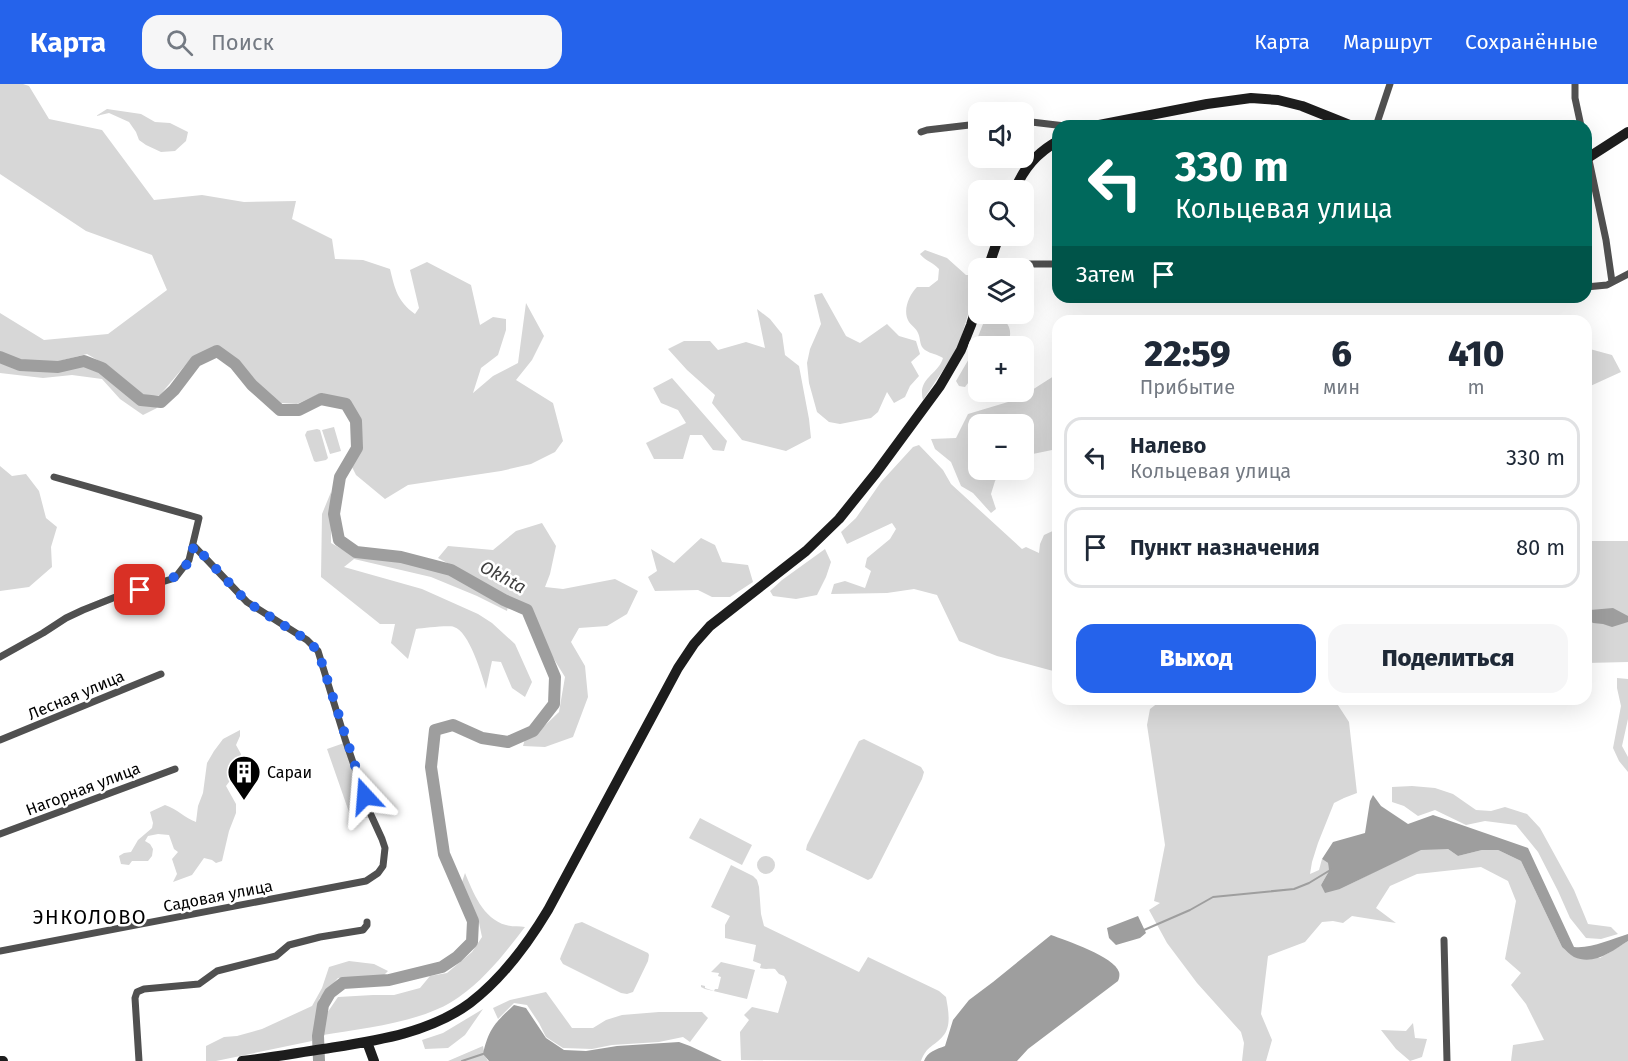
<!DOCTYPE html>
<html lang="ru">
<head>
<meta charset="utf-8">
<style>
  body { margin:0; font-family:"Fira Sans",sans-serif; background:#f6f6f7; color:#1f2937; height:100vh; display:flex; flex-direction:column; font-size:22px; white-space:nowrap }
  * { box-sizing:border-box; margin:0 }
  p { font-size:20px; color:#747a83 }
  .icon { flex:none; width:33px; height:33px; fill:none; stroke:currentColor; stroke-width:2; stroke-linecap:round; stroke-linejoin:round }
  .map { position:relative; flex:1; overflow:hidden }
  .drawer { position:absolute; left:1052px; top:231px; width:540px; height:390px; display:flex; flex-direction:column; background:#fff; border-radius:18px; box-shadow:0 6px 24px #0002 }
  .drawer>* { flex:none }
  .hud { position:absolute; left:1052px; top:36px; width:540px; height:183px; border-radius:18px; box-shadow:0 6px 24px #0002; background:#00695c; color:#fff; overflow:hidden }
  .controls { position:absolute; left:968px; top:18px; display:grid; gap:12px }
  .controls a { display:grid; place-items:center; width:66px; height:66px; border-radius:12px; background:#fff; box-shadow:0 6px 24px #0002; font-size:30px }
  .pin { position:absolute; display:grid; place-items:center; width:51px; height:51px; color:#fff; margin:-26px; border-radius:12px; box-shadow:0 3px 9px #0006 }
  .me { position:absolute; width:66px; margin:-33px; rotate:341deg; stroke-linejoin:round; filter:drop-shadow(0 0 4px #0008) }
  .turn { display:flex; align-items:center; gap:21px; height:126px; padding:0 24px; font-size:27px }
  .turn .icon { width:78px; height:78px; stroke-width:2.5 }
  .turn b { display:block; font-size:42px; line-height:51px }
  .then { display:flex; align-items:center; height:57px; padding:0 24px; background:#0003; gap:12px; font-size:22px }
  .eta { display:flex; justify-content:space-evenly; align-items:center; height:102px; text-align:center }
  .eta b { font-size:36px; font-weight:800; line-height:42px }
  .cta { display:flex; gap:12px; margin-top:auto; padding:12px 24px }
  .cta a { flex:1; height:69px; border-radius:18px; background:#2563eb; color:#fff; font-size:24px; font-weight:800; line-height:69px; text-align:center }
  .cta a+a { background:#f6f6f7; color:#1f2937 }
  ul { padding:0; list-style:none }
  li { display:flex; align-items:center; gap:18px; height:81px; margin:0 12px 9px; padding:0 12px; border:3px solid #e0e1e3; border-radius:18px }
  li div { flex:1 }
  li b { display:block; font-size:22px }
  li em { font-style:normal }
  header { display:flex; align-items:center; gap:36px; box-sizing:border-box; height:84px; padding:0 30px; background:#2563eb; color:#fff }
  header strong { font-size:28px }
  nav { display:flex; gap:33px; margin-inline-start:auto; font-size:21px }
  .search { width:420px; height:54px; background:#f6f6f7; display:flex; align-items:center; gap:15px; box-sizing:border-box; padding:0 21px; border-radius:18px; color:#747a83; font-size:22px }
  .map>svg:first-child { display:block }
  .green { fill:#d7d7d7 }
  .water { fill:#9e9e9e }
  .lines { fill:none; stroke-linecap:round; stroke-linejoin:round }
  .stream { stroke:#9e9e9e; stroke-width:2 }
  .river { stroke:#9e9e9e; stroke-width:12 }
  .street { stroke:#505050; stroke-width:7 }
  .secondary { stroke:#1d1d1d; stroke-width:10 }
  .route { stroke:#2563eb; stroke-width:10; stroke-dasharray:0 18 }
  .labels { text-anchor:middle; dominant-baseline:central; stroke-width:5; stroke-linejoin:round; paint-order:stroke }
  .street-label { font-size:16px; fill:#000; stroke:#fff }
  .poi-label { font-size:16px; fill:#000; stroke:#fff; text-anchor:start }
  .water-label { font-size:18px; font-style:italic; fill:#3f3f3f; stroke:#fff }
  .quarter-label { font-size:20px; letter-spacing:1.5px; fill:#000; stroke:#fff }
</style>
</head>
<body>
<header>
<strong>Карта</strong>
<div class="search"><svg class="icon" aria-label="search" viewBox="0 0 24 24"><circle cx="10" cy="10" r="6"/><path d="M15 15l6 6"/></svg>Поиск</div>
<nav><a>Карта</a><a>Маршрут</a><a>Сохранённые</a></nav>
</header>
<div class="map">
<svg width="1628" height="977" viewBox="0 0 1628 977">
  <rect width="100%" height="100%" fill="#fff"/>
  <!-- green -->
  <path class="green" d="M0,0H23L29,2L49,35L102,46L154,116L202,111L244,118L296,117L292,135L332,155L335,175L363,176L390,185C395,205 397,217 415,230L419,224L410,186L427,178L471,201L480,241L493,233L506,235V246L498,271L481,284L473,309L493,292L518,279L526,219L544,252L532,276L516,296L553,319L563,357L555,368L531,380L501,387L408,401L385,415L356,391L352,383L360,366L359,336L357,329L350,318L321,309L297,320L281,319L256,300L241,281L214,265L193,272L160,311L144,312L106,281L87,270L59,277H22L0,268V229L44,256L108,250L167,206L152,171L86,147L0,90Z
    M107,25L141,30L155,38L170,39L188,48L186,57L175,67L161,68L146,61L139,56L136,48L129,38L109,29L96,32Z
    M925,166L947,174L966,191H971L978,197L958,264L923,316C917,294 938,291 943,274C937,270 931,270 925,266C919,262 921,255 918,249C916,244 912,242 909,238C902,227 909,211 917,203H929L938,196L939,185C933,178 925,177 920,170Z
    M822,209L846,252L860,259L887,240L899,252L916,257L920,270L911,278L919,292L910,302L905,313L894,319L887,308L878,328L871,334L840,340L829,338L817,328L809,299L807,279L810,265L821,240L814,211Z
    M757,225L770,235L782,250L785,271L799,282L809,335L811,354L786,367L742,356L712,319L715,311L687,286L668,265L684,257H710L718,266L746,258L765,264Z
    M992,232C1009,233 1015,249 1006,262H978V286L965,303L959,302L956,297L970,273L985,235Z
    M1586,264L1612,271L1621,288L1586,304Z
    M0,278L13,284L48,286L82,281L102,288L138,317L156,322L157,324L143,331L120,315L102,295L72,291L43,294L0,289Z
    M1057,290V365L1023,372V340H978V386H1002L995,397L991,410L996,425L991,429L973,409L961,402L951,378L935,365L931,355L956,354L968,330L1018,315Z
    M672,294L727,357L724,367L713,366L702,351H690L683,375H654L646,359L686,339L678,326L661,319L653,304Z
    M334,343L341,367L330,370L322,346Z
    M317,345L320,346L328,374L326,376L316,378L314,377L305,351L307,347Z
    M919,361L943,386L951,400L1022,465L1026,463L1039,469L1040,460L1044,451L1057,445V588L997,572L959,557L937,511L914,505L887,509L831,510L834,500L845,497L865,504L871,487L865,483L867,474L890,455L896,445L892,439L847,460L841,448L856,434L881,398L913,363Z
    M0,382L12,392L26,390L39,407L46,434L57,443L51,463L52,483L29,503L0,507Z
    M331,408V459L356,473L391,476L450,489L508,522L507,527L477,512L431,493L354,475L344,483L422,505L478,530L492,539L515,560L532,598L525,613L512,604L501,578L492,577L486,605C482,591 469,547 454,543C449,541 424,544 416,545L408,575L391,559L395,540H380L321,493L322,430Z
    M542,439L556,462L550,490L545,503L563,505L615,495L638,507L627,530L607,542L579,544L571,558L585,582L588,613L573,653L545,663L523,662L525,655L535,651L559,628L565,593L547,564L532,525L438,474L448,462L493,466L516,447Z
    M701,454L715,461L722,478L748,481L753,498L730,513H712L698,506L655,507L648,493L657,487L651,465L674,479Z
    M1586,457H1628V578L1586,579Z
    M825,465L831,478L826,493L817,511L796,515L773,512L770,507L782,496Z
    M1617,594L1628,595V635L1622,662L1628,673V688L1619,677L1613,664L1621,622L1617,604Z
    M1163,615H1334L1349,638L1357,709L1344,714L1334,719L1318,759L1312,778L1310,790L1319,786L1322,775L1328,779L1329,787L1321,801L1340,805L1421,765H1448L1458,772L1482,766H1498L1521,777L1562,863L1600,874L1628,857V977H1511L1513,961L1544,956L1526,920L1511,901L1521,889L1505,875L1516,817L1508,797L1481,783L1417,790L1390,802L1376,824L1396,839L1352,832L1343,839L1333,837L1322,838L1305,858L1268,872L1261,930L1272,956L1266,977H1242L1244,959L1241,948L1197,899L1167,859L1149,826L1160,819L1154,817L1165,761L1147,641L1150,625Z
    M240,646V652L236,661L241,670L238,686L226,702L236,720V729L229,747L222,777L216,779L212,776L204,774L192,791L173,798L177,790L172,775L178,768L174,765L169,751L158,750L148,752L145,757L150,760L153,765L152,772L148,777H132L129,781L121,780L119,772L124,769L131,768L138,756L152,744L153,739L150,728L165,721C177,725 185,734 196,738L198,722L203,709L207,679L214,667L223,655Z
    M864,655L921,683L924,688L922,695L872,794L868,796L806,766L807,761L859,657Z
    M344,659L368,734L350,731L327,665Z
    M1412,702L1435,704L1453,710L1476,726L1491,727L1505,723L1527,730L1540,744L1574,806L1588,840L1611,843L1618,850L1601,855L1586,854L1570,834L1558,807L1538,768L1516,741L1485,737L1466,741L1435,726L1418,732L1404,722L1392,718V703Z
    M700,734L752,761L742,781L689,754Z
    M757 781a9 9 0 1 1 18 0a9 9 0 1 1-18 0Z
    M731,781L753,792L757,796L759,803L761,830L764,842L859,888L868,873L939,907L946,913C948,925 952,942 943,952C934,963 927,961 921,977L741,976L740,948L749,936L744,931L752,923L778,929L787,898L784,892L779,890L775,885C770,884 766,886 760,884L761,880L753,877L756,861L725,854V841L730,832L711,823Z
    M465,789C473,808 483,835 506,841C512,843 519,842 525,843C505,869 486,894 459,913C425,938 365,944 323,951L327,929L338,913L373,911H394L420,904L430,892L447,889L472,868L482,853L478,834L470,825L461,801Z
    M582,838L648,869L649,871L648,877L633,908L627,910L621,909L563,880L560,875L561,872L575,840Z
    M349,877L374,880L388,887L382,893L338,894L319,915L312,957L216,977H206V962L224,953L237,952L262,945L312,922L322,904L329,883Z
    M721,878L755,886L747,915L705,905L701,903V901L705,902V904L714,907L715,905H718L721,893L718,892L719,889L711,888Z
    M546,908L572,944H593L606,936L622,931L659,928H702L708,934L690,958L683,953L659,958L612,961L592,965L563,964L546,953L539,939L527,921L514,919L498,935L493,924L510,916Z
    M483,925L465,951L448,964L425,965L422,956L443,949Z
    M1413,939L1415,954L1427,955L1422,973L1410,977L1396,965L1381,946L1406,947Z
    M483,962L485,972L488,977H448Z"/>
  <!-- water -->
  <path class="water" d="M1613,524L1628,532V538L1612,543L1603,540L1593,539L1589,536L1586,531L1590,526Z
    M1373,711L1381,722L1408,740L1433,731L1528,764L1574,863C1591,865 1611,855 1628,850V857C1612,867 1594,882 1574,873C1570,871 1566,866 1562,863L1521,777L1498,766H1482L1458,772L1448,765L1421,766L1340,805L1325,809L1321,801L1329,787L1328,779L1322,775L1333,758L1365,749L1370,717Z
    M1138,832L1146,849L1140,854L1116,861L1109,854L1107,844Z
    M1051,851C1065,856 1115,873 1119,888C1120,891 1119,895 1118,897L1028,965L1017,977H924C927,968 937,965 945,962L953,936L969,916L993,898Z
    M514,921L526,924L546,954L564,966L586,967L617,962L679,958L690,962L722,977H489L483,970C489,944 495,939 514,921Z"/>
  <g class="lines">
    <!-- stream -->
    <path class="stream" d="M1144,846L1190,826L1213,813L1294,805L1309,799L1332,785
      M462,977L483,970"/>
    <!-- river -->
    <path class="river" d="M0,273L20,281L58,283L84,277L102,284L141,316L161,318L174,306L196,277L217,267L235,280L252,301L280,326H299L321,315L346,320L356,337L357,364L340,393L334,430L339,456L356,468L401,473L451,486L504,516L527,526L555,593L554,620L533,647L508,658L482,654L453,641L435,646L431,683L444,770L473,837L472,858L457,873L442,883L389,896L343,899L330,909L323,921L318,952L319,977"/>
    <!-- street -->
    <path class="street" d="M1575,0V14L1581,42
      M1023,37L1065,42
      M1376,42L1390,0
      M921,48L927,46L978,40
      M1586,62L1606,156L1612,198
      M990,177L1015,180H1058
      M1586,203L1607,201L1628,190
      M0,573L43,549L66,534L83,526L123,510L175,494L189,476L199,434L54,393
      M0,656L161,590
      M0,750L175,685
      M1444,856L1447,977
      M0,867L366,797L378,789L383,782L385,764L382,755L371,731L345,655L318,567L307,556L247,518L193,461
      M139,977L135,914L137,908L144,905L199,900L217,887L276,872L289,861L320,853L363,846L367,841V838"/>
    <!-- secondary -->
    <path class="secondary" d="M1094,42L1207,20L1251,14L1278,16L1302,22L1352,42
      M1586,75L1628,48
      M1015,106C1023,85 1038,68 1058,57
      M988,184L999,152
      M367,958L374,977
      M0,977H3
      M242,977C269,974 296,969 323,965C373,957 428,950 470,919C503,894 527,861 548,826L678,584L694,560L710,542L806,467L839,435L876,389L940,302L961,266L971,241L978,218"/>
  </g>
  <g class="lines">
    <!-- route -->
    <path class="route" d="M140,506C169,496 186,495 194,461L247,518L307,556L318,567L365,712"/>
  </g>
  <!-- icons -->
  <defs>
    <symbol id="building-pin" viewBox="-11 -11 22 30"><path d="M0 17L-7.5 6A9.5 9.5 0 1 1 7.5 6Z" fill="#000" stroke="#fff"/><path d="M-4-6H4V6H1V3H-1V6H-4ZM-2.5-4.3h1.7v1.8h-1.7ZM.8-4.3h1.7v1.8H.8ZM-2.5-1h1.7V.8h-1.7ZM.8-1h1.7V.8H.8Z" fill="#fff"/></symbol>
  </defs>
  <g fill-rule="evenodd">
    <use href="#building-pin" x="225" y="669" width="38" height="52"/>
  </g>
  <g class="labels">
    <!-- street labels -->
    <g class="street-label">
      <text transform="translate(76 611) rotate(-23)">Лесная улица</text>
      <text transform="translate(83 705) rotate(-21)">Нагорная улица</text>
      <text transform="translate(218 812) rotate(-11)">Садовая улица</text>
    </g>
    <!-- poi labels -->
    <g class="poi-label">
      <text x="267" y="688">Сараи</text>
    </g>
    <!-- water labels -->
    <g class="water-label">
      <text transform="translate(503 493) rotate(28)">Okhta</text>
    </g>
    <!-- quarter labels -->
    <g class="quarter-label">
      <text x="90" y="833">ЭНКОЛОВО</text>
    </g>
  </g>
</svg>
<div class="controls">
<a><svg class="icon" aria-label="sound" viewBox="0 0 24 24"><path d="M4 9h4l5-4v14l-5-4H4zM17 9q2 3 0 6"/></svg></a>
<a><svg class="icon" aria-label="search" viewBox="0 0 24 24"><circle cx="10" cy="10" r="6"/><path d="M15 15l6 6"/></svg></a>
<a><svg class="icon" aria-label="layers" viewBox="0 0 24 24"><path d="M12 4l9 5-9 5-9-5zM3 14l9 5 9-5"/></svg></a>
<a>+</a>
<a>−</a>
</div>
<div class="pin" style="left:140px;top:506px;background:#d93025"><svg class="icon" aria-label="arrive" viewBox="0 0 24 24"><path d="M6 21V4h12l-3 4 3 4H6"/></svg></div>
<svg class="me" style="left:365px;top:712px" viewBox="-20 -20 40 40"><path d="M0-17L14 15 0 8-14 15z" fill="#2563eb" stroke="#fff" stroke-width="4"/></svg>
<div class="hud">
<div class="turn"><svg class="icon" aria-label="left" viewBox="0 0 24 24"><path d="M17 20v-9H6M10 6l-5 5 5 5"/></svg><div><b>330 m</b>Кольцевая улица</div></div>
<div class="then">Затем<svg class="icon" aria-label="arrive" viewBox="0 0 24 24"><path d="M6 21V4h12l-3 4 3 4H6"/></svg></div>
</div>
<section class="drawer">
<div class="eta">
<div><b>22:59</b><p>Прибытие</p></div>
<div><b>6</b><p>мин</p></div>
<div><b>410</b><p>m</p></div>
</div>
<ul>
<li><svg class="icon" aria-label="left" viewBox="0 0 24 24"><path d="M17 20v-9H6M10 6l-5 5 5 5"/></svg><div><b>Налево</b><p>Кольцевая улица</p></div><em>330 m</em></li>
<li><svg class="icon" aria-label="arrive" viewBox="0 0 24 24"><path d="M6 21V4h12l-3 4 3 4H6"/></svg><div><b>Пункт назначения</b></div><em>80 m</em></li>
</ul>
<div class="cta"><a>Выход</a><a>Поделиться</a></div>
</section>
</div>
</body>
</html>
